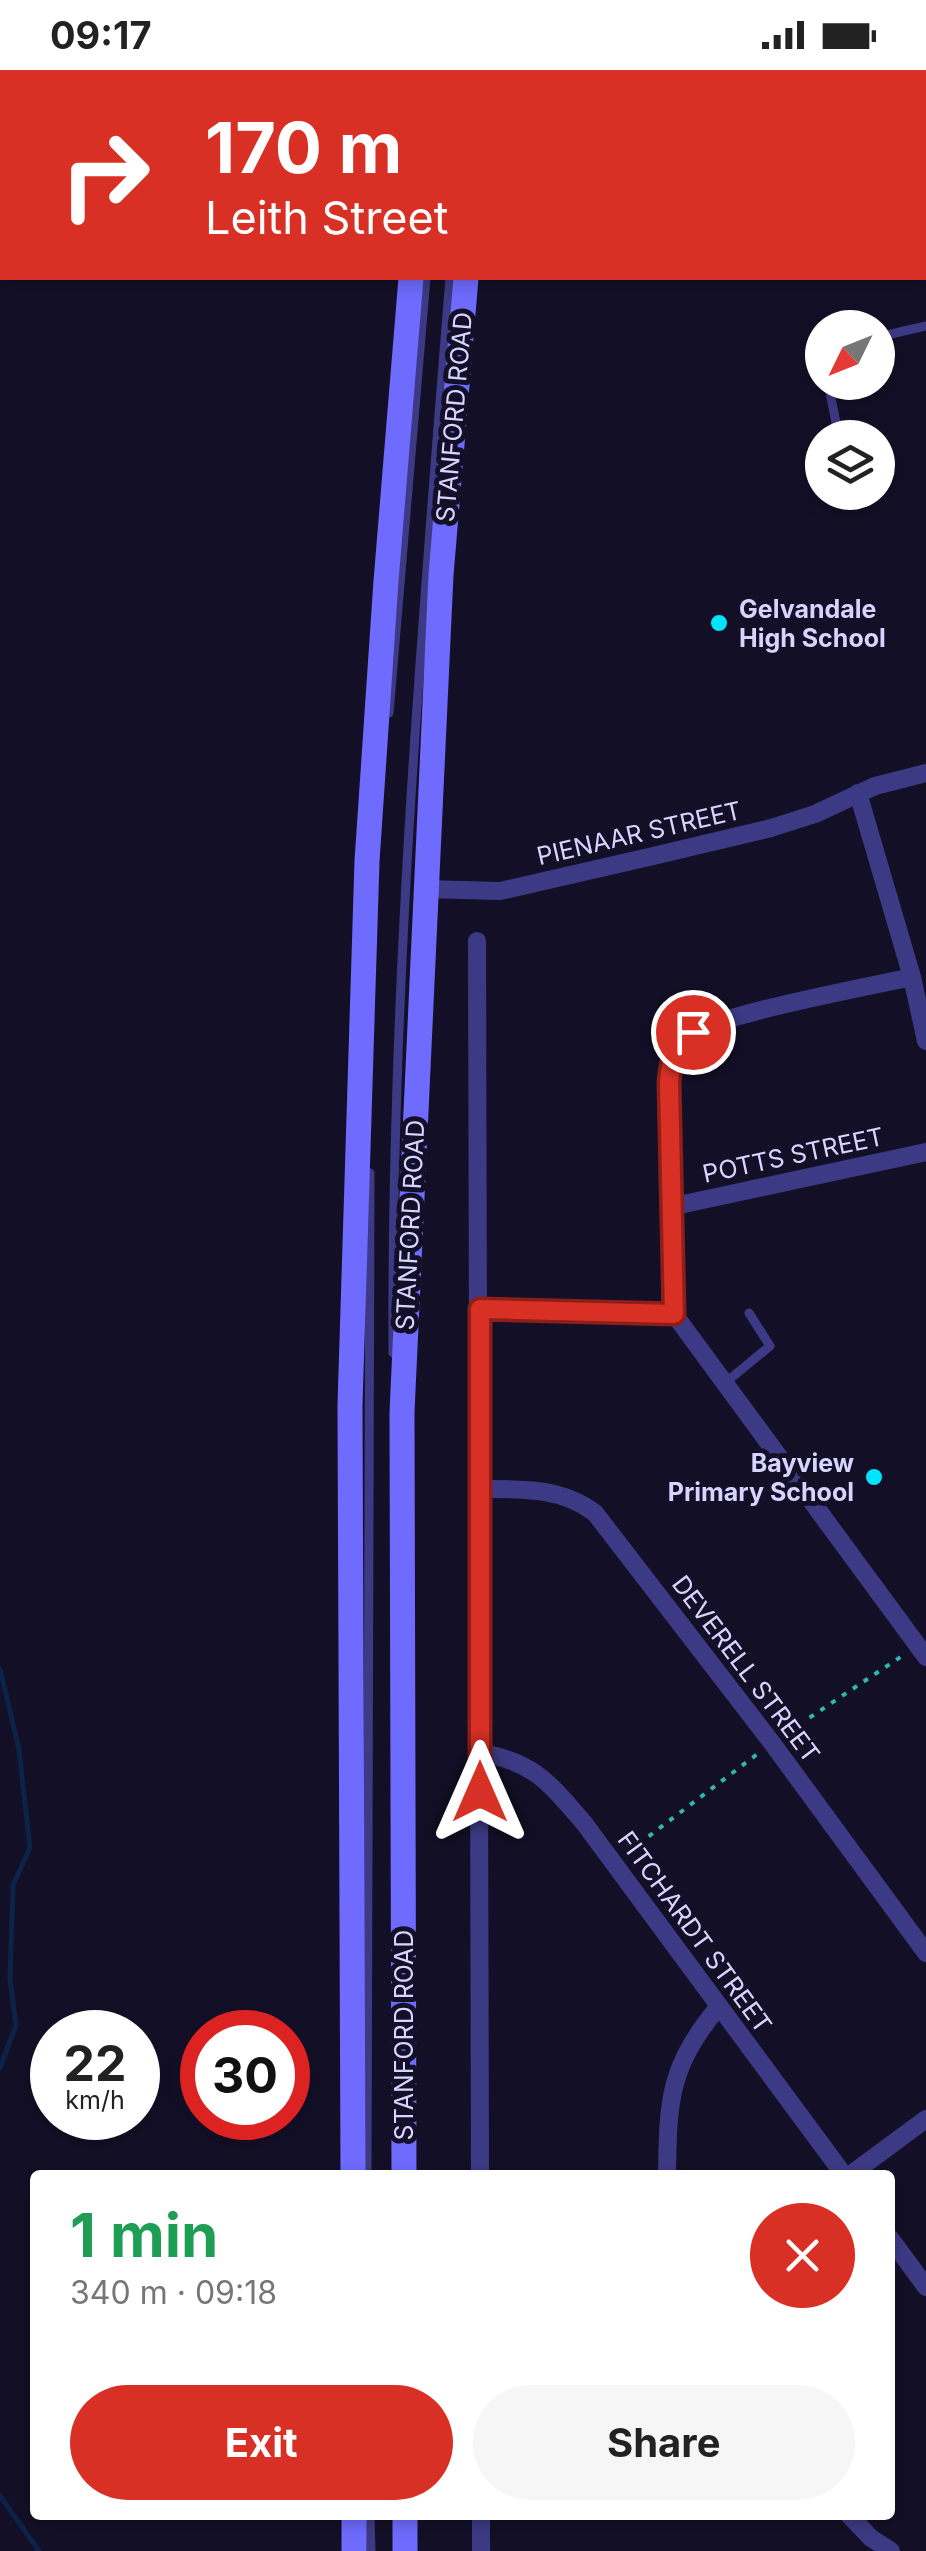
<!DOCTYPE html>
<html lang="en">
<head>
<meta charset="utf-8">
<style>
  body { margin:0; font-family:Inter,sans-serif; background:#f6f6f6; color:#222; height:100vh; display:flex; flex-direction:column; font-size:38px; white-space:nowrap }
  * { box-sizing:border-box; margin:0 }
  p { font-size:32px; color:#767676 }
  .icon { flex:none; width:55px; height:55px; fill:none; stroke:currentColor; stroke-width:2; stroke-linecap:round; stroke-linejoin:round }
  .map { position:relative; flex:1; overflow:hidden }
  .side { position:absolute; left:30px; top:2100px; width:865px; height:350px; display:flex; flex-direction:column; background:#fff; border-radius:10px; box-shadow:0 5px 15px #0003 }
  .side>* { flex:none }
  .top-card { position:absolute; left:0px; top:0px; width:928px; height:210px; box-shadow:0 5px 15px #0003; background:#d93025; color:#fff; overflow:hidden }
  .needle { width:65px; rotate:227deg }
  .buttons { position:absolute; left:805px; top:240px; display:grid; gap:20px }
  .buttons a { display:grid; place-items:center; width:90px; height:90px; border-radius:50%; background:#fff; box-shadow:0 5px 15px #0003; font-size:50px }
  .speed { position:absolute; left:30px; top:1940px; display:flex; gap:20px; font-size:50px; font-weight:700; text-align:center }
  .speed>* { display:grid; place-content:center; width:130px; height:130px; border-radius:50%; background:#fff; box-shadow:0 5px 15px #0003; line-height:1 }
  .speed small { font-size:25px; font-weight:400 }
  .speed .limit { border:15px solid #d22; background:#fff; color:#111 }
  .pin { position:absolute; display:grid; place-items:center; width:85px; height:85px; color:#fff; margin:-42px; border:5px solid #fff; border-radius:50%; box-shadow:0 2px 10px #0007 }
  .me { position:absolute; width:110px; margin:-55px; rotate:0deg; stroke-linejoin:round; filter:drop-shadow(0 0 8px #0008) }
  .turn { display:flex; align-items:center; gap:35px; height:210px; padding:0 40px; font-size:45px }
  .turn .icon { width:130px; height:130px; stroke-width:2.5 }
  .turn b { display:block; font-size:70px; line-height:85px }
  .round { display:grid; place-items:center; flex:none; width:105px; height:105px; border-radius:52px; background:#f6f6f6 }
  .summary { display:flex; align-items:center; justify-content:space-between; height:170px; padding:0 40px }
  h1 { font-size:60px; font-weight:700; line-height:75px; color:#1e9e55 }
  .cta { display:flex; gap:20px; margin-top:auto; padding:20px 40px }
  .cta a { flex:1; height:115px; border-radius:60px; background:#d93025; color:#fff; font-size:40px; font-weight:700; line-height:115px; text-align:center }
  .cta a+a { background:#f6f6f6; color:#222 }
  .status { display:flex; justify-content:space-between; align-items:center; height:70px; padding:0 50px; background:#fff; direction:ltr }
  .status svg { height:28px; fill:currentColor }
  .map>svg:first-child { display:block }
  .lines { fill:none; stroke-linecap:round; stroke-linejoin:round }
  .stream { stroke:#0c2248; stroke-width:5 }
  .path { stroke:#2fb8b0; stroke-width:4; stroke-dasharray:5 8; stroke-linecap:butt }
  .lane { stroke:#3d3a85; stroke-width:9 }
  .street { stroke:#3d3a85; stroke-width:18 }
  .secondary { stroke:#6f6bff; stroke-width:25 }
  .route-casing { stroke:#8d1f18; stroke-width:25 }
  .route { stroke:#d93025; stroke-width:18 }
  .poi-dot { fill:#00e5ff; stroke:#130f26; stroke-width:4 }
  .labels { text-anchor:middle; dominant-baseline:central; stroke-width:10; stroke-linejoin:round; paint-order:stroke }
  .street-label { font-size:25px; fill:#d9d4ff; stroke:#130f26 }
  .poi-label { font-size:25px; font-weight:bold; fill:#d9d4ff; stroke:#130f26; text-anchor:start }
</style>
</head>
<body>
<div class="status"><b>09:17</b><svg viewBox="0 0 49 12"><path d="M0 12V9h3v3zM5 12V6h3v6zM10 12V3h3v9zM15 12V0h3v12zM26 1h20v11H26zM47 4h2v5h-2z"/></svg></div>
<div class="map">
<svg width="926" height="2481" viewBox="0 0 926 2481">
  <rect width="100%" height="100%" fill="#130f26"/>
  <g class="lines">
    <!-- stream -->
    <path class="stream" d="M0,1599L19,1679L30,1778L13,1815L10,1909L16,1955L0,1998
      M0,2426L39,2481"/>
    <!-- path -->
    <path class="path" d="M788,1662L905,1584
      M628,1782L760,1682"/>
    <!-- lane -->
    <path class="lane" d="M445,2V0
      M469,2V0
      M878,267L926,256
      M828,312L839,368
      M389,643L426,208
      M393,1283C391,923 421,566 450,208
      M725,1313L770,1276L749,1243
      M367,2105L370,1103
      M370,2445L371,2481"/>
    <!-- street -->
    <path class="street" d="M891,0V2
      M925,144L926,148
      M858,723L912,907L926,971
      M425,819L500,821L649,787L771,758L815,744L875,716L926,703
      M477,871L480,2105
      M670,1137L926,1082
      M480,1239L674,1244L926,1587
      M674,1244L669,1012C670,997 671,981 682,969C703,947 872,916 912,907
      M480,1419C521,1419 561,1417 595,1443L772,1673L926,1883
      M480,1683C534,1691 550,1714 584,1753L844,2105
      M667,2105C668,2029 669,1997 719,1936
      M850,2105L926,2049
      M890,2168L926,2217
      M481,2445V2481
      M849,2445L871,2468L891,2481"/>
    <!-- secondary -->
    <path class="secondary" d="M429,2V0
      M483,2V0
      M353,2105L350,1335L367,791L386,511L411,208
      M404,2105L402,1342L441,505L466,208
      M354,2445V2481
      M405,2445V2481"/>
  </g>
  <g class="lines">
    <defs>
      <path id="route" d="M480,1722V1239L674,1244L669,1012C671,992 673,972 693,962"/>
    </defs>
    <!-- route casing -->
    <use href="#route" class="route-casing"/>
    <!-- route -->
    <use href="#route" class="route"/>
  </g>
  <!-- markers -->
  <g class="poi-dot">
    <circle cx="719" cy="553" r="10"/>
    <circle cx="874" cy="1407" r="10"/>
  </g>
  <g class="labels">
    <!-- street labels -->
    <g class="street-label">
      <text transform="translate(454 347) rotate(-85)">STANFORD ROAD</text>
      <text transform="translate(639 763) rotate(-13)">PIENAAR STREET</text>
      <text transform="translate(793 1085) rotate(-12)">POTTS STREET</text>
      <text transform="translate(410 1155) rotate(-87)">STANFORD ROAD</text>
      <text transform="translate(746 1599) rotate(53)">DEVERELL STREET</text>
      <text transform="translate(695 1862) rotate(54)">FITCHARDT STREET</text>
      <text transform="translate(404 1965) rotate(-90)">STANFORD ROAD</text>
    </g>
    <!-- poi labels -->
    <g class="poi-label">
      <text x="739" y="539">Gelvandale<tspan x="739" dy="29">High School</tspan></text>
      <text x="854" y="1393" text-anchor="end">Bayview<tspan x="854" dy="29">Primary School</tspan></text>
    </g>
  </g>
</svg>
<div class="buttons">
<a><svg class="needle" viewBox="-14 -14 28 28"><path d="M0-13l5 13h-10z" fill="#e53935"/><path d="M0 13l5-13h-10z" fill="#767676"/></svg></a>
<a><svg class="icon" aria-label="layers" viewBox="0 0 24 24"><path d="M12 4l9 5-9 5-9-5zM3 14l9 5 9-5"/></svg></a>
</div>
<div class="speed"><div>22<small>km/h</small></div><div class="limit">30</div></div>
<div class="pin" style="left:693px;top:962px;background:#d93025"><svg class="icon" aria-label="arrive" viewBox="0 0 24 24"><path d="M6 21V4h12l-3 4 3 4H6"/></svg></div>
<svg class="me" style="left:480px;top:1722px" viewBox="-20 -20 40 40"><path d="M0-17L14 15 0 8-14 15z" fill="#d93025" stroke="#fff" stroke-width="4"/></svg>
<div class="top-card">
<div class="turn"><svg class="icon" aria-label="right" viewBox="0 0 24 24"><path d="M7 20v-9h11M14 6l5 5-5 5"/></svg><div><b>170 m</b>Leith Street</div></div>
</div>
<section class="side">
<div class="summary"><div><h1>1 min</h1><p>340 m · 09:18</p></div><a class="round" style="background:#d93025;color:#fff"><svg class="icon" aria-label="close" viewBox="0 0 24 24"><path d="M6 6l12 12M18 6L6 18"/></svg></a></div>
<div class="cta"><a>Exit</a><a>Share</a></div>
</section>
</div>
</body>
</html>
